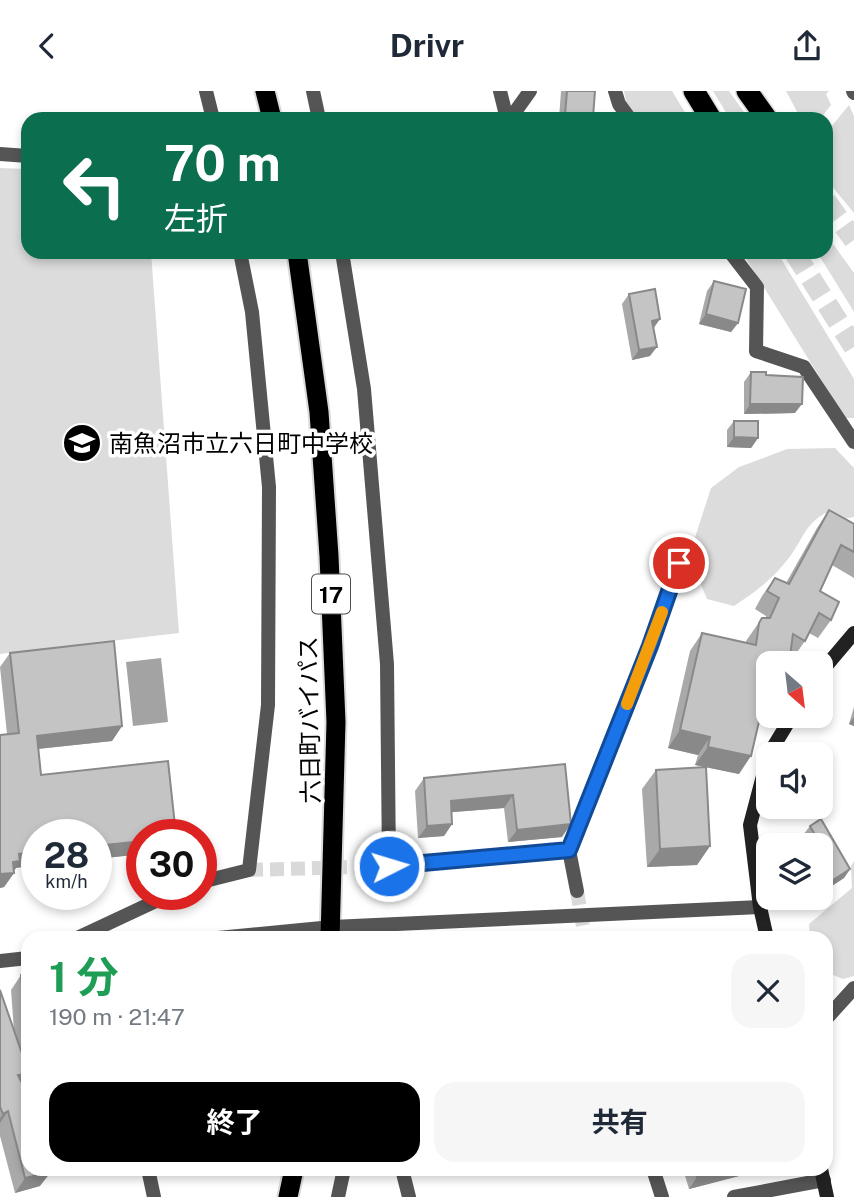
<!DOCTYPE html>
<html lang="ja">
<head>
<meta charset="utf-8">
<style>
  body { margin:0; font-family:"Public Sans","Noto Sans JP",sans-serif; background:#f6f6f7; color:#1f2937; height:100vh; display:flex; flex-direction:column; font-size:26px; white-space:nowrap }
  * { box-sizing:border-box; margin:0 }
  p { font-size:23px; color:#747a83 }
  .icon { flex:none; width:38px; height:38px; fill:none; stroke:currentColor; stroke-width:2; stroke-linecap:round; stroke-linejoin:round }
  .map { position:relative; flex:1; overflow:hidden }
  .details { position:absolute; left:21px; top:840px; width:812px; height:245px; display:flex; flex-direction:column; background:#fff; border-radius:21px; box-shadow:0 4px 10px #0003 }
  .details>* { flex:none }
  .top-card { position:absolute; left:21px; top:21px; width:812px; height:147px; border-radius:21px; box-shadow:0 4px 10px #0003; background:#0b6e4f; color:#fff; overflow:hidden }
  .needle { width:46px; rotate:152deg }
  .tools { position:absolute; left:756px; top:560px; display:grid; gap:14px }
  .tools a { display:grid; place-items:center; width:77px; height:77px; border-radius:14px; background:#fff; box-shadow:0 4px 10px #0003; font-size:35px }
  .speed { position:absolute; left:21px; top:728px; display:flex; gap:14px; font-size:35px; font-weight:700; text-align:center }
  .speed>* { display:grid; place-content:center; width:91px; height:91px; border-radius:50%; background:#fff; box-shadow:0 4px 10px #0003; line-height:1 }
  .speed small { font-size:18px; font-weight:400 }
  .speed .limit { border:10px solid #d22; background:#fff; color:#111 }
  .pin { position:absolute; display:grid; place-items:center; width:60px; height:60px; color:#fff; margin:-30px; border:4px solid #fff; border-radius:50%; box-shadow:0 2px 7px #0007 }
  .me { position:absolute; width:77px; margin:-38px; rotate:85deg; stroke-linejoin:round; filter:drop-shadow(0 0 5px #0008) }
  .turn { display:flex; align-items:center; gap:24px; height:147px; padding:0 28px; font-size:32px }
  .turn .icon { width:91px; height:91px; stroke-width:2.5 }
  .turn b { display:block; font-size:49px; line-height:60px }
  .round { display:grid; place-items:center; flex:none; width:74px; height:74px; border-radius:21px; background:#f6f6f7 }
  .summary { display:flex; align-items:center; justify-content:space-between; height:119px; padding:0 28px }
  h1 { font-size:42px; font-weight:700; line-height:52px; color:#1e9e55 }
  .action { display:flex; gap:14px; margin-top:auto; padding:14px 28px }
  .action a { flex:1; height:80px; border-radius:21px; background:#000; color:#fff; font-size:28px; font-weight:700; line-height:80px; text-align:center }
  .action a+a { background:#f6f6f7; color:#1f2937 }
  header { display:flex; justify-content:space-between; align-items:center; height:91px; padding:0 28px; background:#fff; font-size:32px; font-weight:700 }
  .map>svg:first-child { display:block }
  .green { fill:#dcdcdc }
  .water { fill:#a3a3a3 }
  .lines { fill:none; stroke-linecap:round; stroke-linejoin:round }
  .minor-tunnel { stroke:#d9d9d9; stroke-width:14; stroke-dasharray:14 7; stroke-linecap:butt }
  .motorway-tunnel { stroke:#d9d9d9; stroke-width:21; stroke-dasharray:21 10; stroke-linecap:butt }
  .trunk-casing { stroke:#dbdbdb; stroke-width:23 }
  .motorway-casing { stroke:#dbdbdb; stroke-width:24 }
  .minor { stroke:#555; stroke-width:14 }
  .tertiary { stroke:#555; stroke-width:14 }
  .secondary { stroke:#222; stroke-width:14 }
  .trunk { stroke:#000; stroke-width:19 }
  .motorway { stroke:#000; stroke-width:21 }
  .wall { fill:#a9a9a9 }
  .shaded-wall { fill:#898989 }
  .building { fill:#c4c4c4; stroke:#898989; stroke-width:2 }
  .route-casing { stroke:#114b97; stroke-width:18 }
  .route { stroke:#1a73e8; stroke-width:12 }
  .slow { stroke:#f59e0b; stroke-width:12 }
  .labels { text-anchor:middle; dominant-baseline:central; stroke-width:7; stroke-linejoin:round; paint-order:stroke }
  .shield { fill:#fff; stroke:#4c4c4c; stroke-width:2 }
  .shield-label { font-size:23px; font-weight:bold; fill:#000 }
  .poi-label { font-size:24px; fill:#000; stroke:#fff; text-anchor:start }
  .street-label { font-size:24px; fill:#000; stroke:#fff }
</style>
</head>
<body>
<header><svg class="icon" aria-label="back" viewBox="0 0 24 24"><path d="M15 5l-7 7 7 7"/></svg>Drivr<svg class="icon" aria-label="share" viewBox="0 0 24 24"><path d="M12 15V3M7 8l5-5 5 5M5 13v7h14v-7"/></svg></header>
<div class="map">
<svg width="854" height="1106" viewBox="0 0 854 1106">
  <rect width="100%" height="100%" fill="#fff"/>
  <!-- green -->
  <path class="green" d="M624,0H672L689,28H639L626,11Z
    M713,0H729L749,28H730Z
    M786,0H829L826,3L831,14L820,28H801Z
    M849,14L854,25V122L826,88V42Z
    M0,77L28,78V161H151L179,542L0,563Z
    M826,143L854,182V221L817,161H826Z
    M742,161H777L854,288V327H845Z
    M835,357L854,377V426L844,428L825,422C804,435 804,446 791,464C775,486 757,500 734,515L707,508L689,465L711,397L739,376L787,358Z
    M854,770V885L843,888L826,881V847H810L809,833L852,797L851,775Z"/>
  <!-- water -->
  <path class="water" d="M161,567L168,631L133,635L126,571Z"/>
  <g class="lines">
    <!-- minor-tunnel -->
    <path class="minor-tunnel" d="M249,779L389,775
      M577,800L585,847"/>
    <!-- motorway-tunnel -->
    <path class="motorway-tunnel" d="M826,110L854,149
      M794,161L854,256"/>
    <defs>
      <path id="trunk" d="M265,0L272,28
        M297,161L319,321L329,465L336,631L330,847
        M288,1106L294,1078"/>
      <path id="motorway" d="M694,0L711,28
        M747,0L767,28"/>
    </defs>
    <!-- trunk casing -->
    <use href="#trunk" class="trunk-casing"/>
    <!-- motorway casing -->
    <use href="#motorway" class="motorway-casing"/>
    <!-- minor -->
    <path class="minor" d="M206,0L213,28
      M313,0L319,28
      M500,0L507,28
      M615,0L619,13L630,28
      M853,0L854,2
      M510,28L530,0
      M0,63L28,65
      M342,161L364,298L387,573L389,775L569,759
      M730,161L757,196L756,260L804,276L854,351
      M201,791L249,779L268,614L269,396L252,221L240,161
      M577,800L569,759L650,555L679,473
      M77,847L171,803
      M826,928L854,897
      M148,1078L154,1106
      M402,1078L409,1106
      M653,1078L662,1106
      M338,1106L344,1078
      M734,1106L824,1089"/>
    <!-- tertiary -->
    <path class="tertiary" d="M218,847L332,836L760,816
      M0,870L28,867"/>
    <!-- secondary -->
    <path class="secondary" d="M821,581L854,542
      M769,663L792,625
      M767,847L760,816L750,734L768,666
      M821,1078L827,1106"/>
    <!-- trunk -->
    <use href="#trunk" class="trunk"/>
    <!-- motorway -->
    <use href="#motorway" class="motorway"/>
  </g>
  <!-- wall -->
  <path class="wall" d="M561,0H595L592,28H559Z
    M714,190L738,232L731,241L699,233L707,200Z
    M629,203L654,237L650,265L632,269L622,213Z
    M751,281L795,322L744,323V291Z
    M734,330L758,347L751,357L727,356V339Z
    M829,419L854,433V487L832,474L820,500L831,529L818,547L809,542L805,550L793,567L790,566L768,572L739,683L706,676L710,755L697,774L647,776L642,698L656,679L705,676L695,674L698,664L668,657L690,560L702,542L746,552V550L762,527H766V525L755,518L762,505L775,487L786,492L817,437Z
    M10,562L122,635L112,650L38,658L41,684L142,744V763L96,768V744L16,777L14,779V782L4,796L0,797V644L7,643L0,576Z
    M854,616V635L849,633Z
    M565,673L562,746L508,751L504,717L452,721V733L444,745L418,747L415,700L424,687Z
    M810,735L850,778L844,787L821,802V754H797L806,747L803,744Z
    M28,883V997L24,998L40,1095L15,1102L0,1045V899L14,940L11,899L21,884Z
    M683,1078H766L689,1098Z"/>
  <!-- shaded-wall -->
  <path class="shaded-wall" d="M565,24L593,26L592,28H562Z
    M706,223L738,232L731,241L699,233Z
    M660,228L653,238L652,230Z
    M657,256L650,265L632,269L639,259Z
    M750,313H802L795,322L744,323Z
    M734,346L758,347L751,357L727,356Z
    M854,626V635L849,633Z
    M122,635L112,650L27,659L37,645Z
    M680,639L710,646L698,664L668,657Z
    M708,656L751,665L739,683L695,674Z
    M513,704L504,717L442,722L451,710Z
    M452,733L444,745L418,747L427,735Z
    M571,733L562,746L508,751L517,739Z
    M142,750V763L96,768V755Z
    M710,755L697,774L647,776L660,758Z
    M37,761V774L16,777L12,782H14L4,796L0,797V783L19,763Z
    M850,778L844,787L821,802L827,793Z
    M28,983V997L7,999L18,984Z
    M8,1020L0,1032V1027L3,1023Z
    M729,1078H766L689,1098L697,1086Z
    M51,1081L40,1095L15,1102L25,1087Z"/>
  <!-- building -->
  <path class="building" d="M567,0H595L593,26L565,24Z
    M714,190L746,198L738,232L706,223Z
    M655,198L660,228L652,230L657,256L639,259L629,203Z
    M751,281H766V284L803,286L802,313H750Z
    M734,330H758V347L734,346Z
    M829,419L854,433V461L841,454L820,500L839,511L831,529L819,522L805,550L793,543L789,572H768V592L751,665L708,656L710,646L680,639L702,542L756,554L759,532L762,527H770L779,507L767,500L775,487L789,493Z
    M114,550L122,635L37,645L41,684L168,670L176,744H142V750L96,755V744H37V761L19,763L20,770L13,771L14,782L0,783V644L19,642L10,562Z
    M565,673L571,733L517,739L513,704L451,710L452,733L427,735L424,687Z
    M706,676L710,755L660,758L656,679Z
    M821,728L850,778L827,793L821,784V754H801L799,752L814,742L810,735Z
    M28,883V967L21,884Z
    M0,899L25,971H28V983L18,984L28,1005V1078H50L51,1081L25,1087L8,1020L3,1023L0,1016Z
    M695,1078H729L697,1086Z"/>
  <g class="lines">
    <defs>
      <path id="route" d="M389,775L569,759L650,555L679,472"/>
    </defs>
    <!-- route casing -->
    <use href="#route" class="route-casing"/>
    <!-- route -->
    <use href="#route" class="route"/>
    <!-- slow -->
    <path class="slow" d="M627,613L662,521"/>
  </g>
  <!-- icons -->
  <defs>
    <symbol id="school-disc" viewBox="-11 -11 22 22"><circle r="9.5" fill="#000" stroke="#fff"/><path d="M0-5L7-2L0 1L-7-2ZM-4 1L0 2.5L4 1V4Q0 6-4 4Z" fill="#fff"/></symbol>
  </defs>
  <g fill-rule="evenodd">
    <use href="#school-disc" x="60" y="330" width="44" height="44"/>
  </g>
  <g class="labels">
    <!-- shield labels -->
    <rect class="shield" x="312" y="483.5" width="38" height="39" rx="5"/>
    <g class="shield-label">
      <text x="331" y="503">17</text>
    </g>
    <!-- poi labels -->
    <g class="poi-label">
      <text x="109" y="352">南魚沼市立六日町中学校</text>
    </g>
    <!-- street labels -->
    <g class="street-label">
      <text transform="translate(309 629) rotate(-91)">六日町バイパス</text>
    </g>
  </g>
</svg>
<div class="tools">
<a><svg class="needle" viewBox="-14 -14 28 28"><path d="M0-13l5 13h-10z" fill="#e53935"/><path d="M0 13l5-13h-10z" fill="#747a83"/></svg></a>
<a><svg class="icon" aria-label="sound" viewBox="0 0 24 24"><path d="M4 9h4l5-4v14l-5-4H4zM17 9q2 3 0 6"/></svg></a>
<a><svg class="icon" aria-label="layers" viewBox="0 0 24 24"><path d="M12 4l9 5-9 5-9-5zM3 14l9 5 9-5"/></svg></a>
</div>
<div class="speed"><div>28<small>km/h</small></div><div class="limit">30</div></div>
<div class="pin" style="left:679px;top:472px;background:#d93025"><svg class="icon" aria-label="arrive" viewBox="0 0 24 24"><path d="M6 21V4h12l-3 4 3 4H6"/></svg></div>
<svg class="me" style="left:389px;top:775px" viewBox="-20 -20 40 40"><circle r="17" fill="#1a73e8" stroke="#fff" stroke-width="3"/><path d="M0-11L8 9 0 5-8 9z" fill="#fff"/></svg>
<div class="top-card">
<div class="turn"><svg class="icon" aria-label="left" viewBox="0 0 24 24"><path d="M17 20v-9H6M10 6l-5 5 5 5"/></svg><div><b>70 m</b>左折</div></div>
</div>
<section class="details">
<div class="summary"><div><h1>1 分</h1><p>190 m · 21:47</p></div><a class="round"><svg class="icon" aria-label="close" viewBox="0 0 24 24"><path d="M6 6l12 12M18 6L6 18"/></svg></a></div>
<div class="action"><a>終了</a><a>共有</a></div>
</section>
</div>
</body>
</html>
